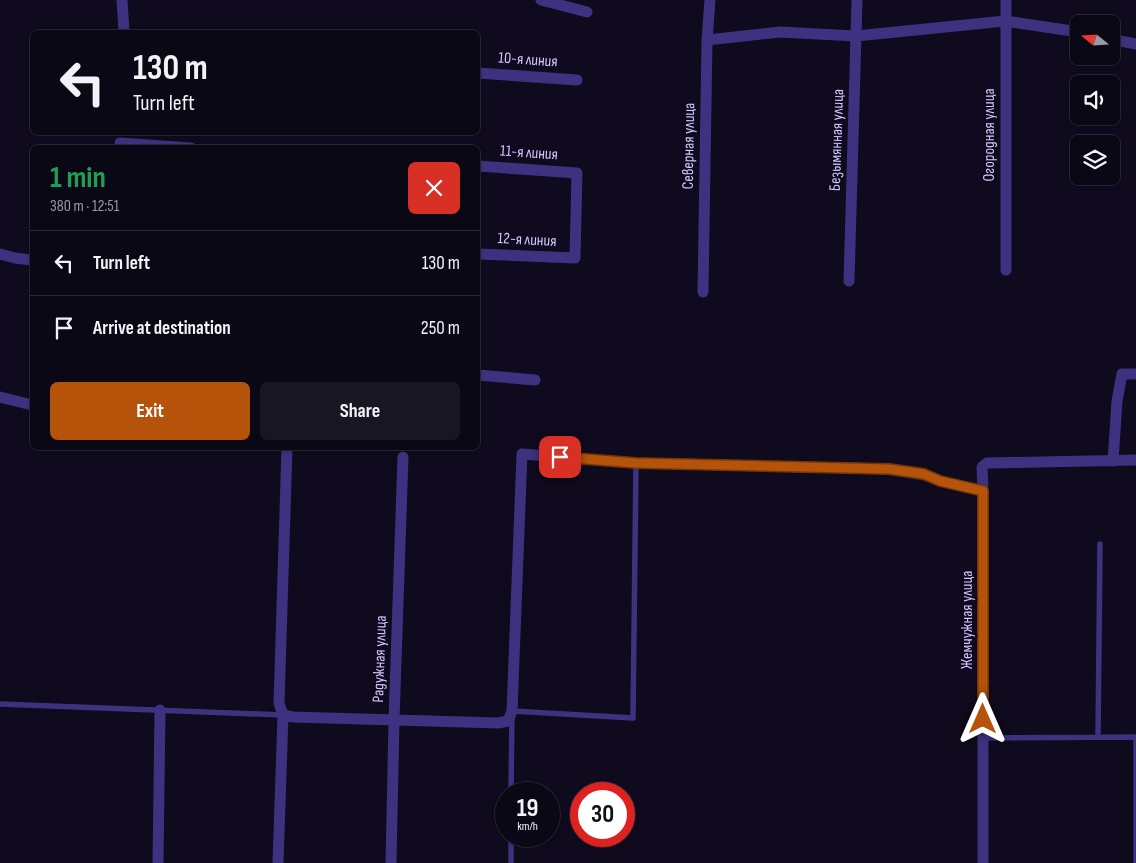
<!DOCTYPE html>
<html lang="en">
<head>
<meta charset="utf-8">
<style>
  body { margin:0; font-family:"Sofia Sans Condensed",sans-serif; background:#191623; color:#f1f3f6; height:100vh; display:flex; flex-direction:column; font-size:19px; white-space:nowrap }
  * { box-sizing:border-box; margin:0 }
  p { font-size:16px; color:#9a9aa1 }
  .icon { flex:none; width:28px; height:28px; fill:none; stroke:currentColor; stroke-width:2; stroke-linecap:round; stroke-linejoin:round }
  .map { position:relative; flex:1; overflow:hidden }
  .drawer { position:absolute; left:30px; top:145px; width:450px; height:305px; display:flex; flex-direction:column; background:#0b0816; border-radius:8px; box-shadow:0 1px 4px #0004,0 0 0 1px #2b2935 }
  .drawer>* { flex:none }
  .banner { position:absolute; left:30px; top:30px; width:450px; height:105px; border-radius:8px; box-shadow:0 1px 4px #0004,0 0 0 1px #2b2935; background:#0b0816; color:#f1f3f6; overflow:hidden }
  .needle { width:32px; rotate:288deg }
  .buttons { position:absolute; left:1070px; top:15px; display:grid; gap:10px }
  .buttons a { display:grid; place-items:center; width:50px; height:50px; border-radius:8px; background:#0b0816; box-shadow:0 1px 4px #0004,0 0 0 1px #2b2935; font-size:25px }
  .speed { position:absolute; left:495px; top:782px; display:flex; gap:10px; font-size:25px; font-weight:700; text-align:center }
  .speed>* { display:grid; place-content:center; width:65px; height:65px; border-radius:50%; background:#0b0816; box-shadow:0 1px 4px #0004,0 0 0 1px #2b2935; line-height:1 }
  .speed small { font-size:12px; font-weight:400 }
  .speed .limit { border:8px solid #d22; background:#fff; color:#111 }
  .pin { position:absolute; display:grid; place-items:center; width:42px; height:42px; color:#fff; margin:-21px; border-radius:10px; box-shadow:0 2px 8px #0006 }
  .me { position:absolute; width:55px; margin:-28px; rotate:0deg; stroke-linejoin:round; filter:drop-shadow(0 0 4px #0008) }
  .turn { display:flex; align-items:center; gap:18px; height:105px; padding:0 20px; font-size:22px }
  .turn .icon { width:65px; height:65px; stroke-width:2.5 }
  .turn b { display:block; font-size:35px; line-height:42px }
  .round { display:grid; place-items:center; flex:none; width:52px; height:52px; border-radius:8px; background:#191623 }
  .overview { display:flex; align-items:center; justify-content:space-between; height:85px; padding:0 20px }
  h1 { font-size:30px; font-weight:700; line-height:38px; color:#1e9e55 }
  .button { display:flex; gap:10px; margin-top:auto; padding:10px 20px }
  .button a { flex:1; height:58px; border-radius:8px; background:#b45309; color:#fff; font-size:20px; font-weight:700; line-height:58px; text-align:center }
  .button a+a { background:#191623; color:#f1f3f6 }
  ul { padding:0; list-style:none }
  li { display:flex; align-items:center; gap:15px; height:65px; padding:0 20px; border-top:1px solid #2b2935 }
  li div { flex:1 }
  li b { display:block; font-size:19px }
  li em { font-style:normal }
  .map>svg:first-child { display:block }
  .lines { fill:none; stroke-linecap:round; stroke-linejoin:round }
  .lane { stroke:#3d327f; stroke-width:5.5 }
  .street { stroke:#3d327f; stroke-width:11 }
  .route-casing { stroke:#753606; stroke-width:12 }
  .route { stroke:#b45309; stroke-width:9 }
  .labels { text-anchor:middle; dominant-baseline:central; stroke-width:5; stroke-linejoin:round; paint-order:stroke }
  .street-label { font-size:16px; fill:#d2c6ff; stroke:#0f0a1d }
</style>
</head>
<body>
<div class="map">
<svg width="1136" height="863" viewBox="0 0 1136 863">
  <rect width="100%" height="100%" fill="#0f0a1d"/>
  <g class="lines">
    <!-- lane -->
    <path class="lane" d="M0,704L283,715
      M1098,737L1100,544
      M1136,737V863
      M983,738L1136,737
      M511,794L512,711L633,718L636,463
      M511,863V836"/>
    <!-- street -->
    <path class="street" d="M122,0L124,32
      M541,0L587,12
      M1006,0V270
      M1111,39L1136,44
      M707,40L780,32L856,36L1005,21L1079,32
      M478,73L577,80
      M120,143L191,148
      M478,166L577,173L575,258L478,254
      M0,254L15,258L32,260
      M849,281L857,0
      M703,292L707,40L710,0
      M478,375L535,380
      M0,397L32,405
      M287,448L279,703L283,715L293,717L498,723L508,721L512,711L522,454L636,463L889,469L925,475L940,481L983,491
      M1113,461L1117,401L1122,374H1136
      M158,863L160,710
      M278,863L283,715
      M391,863L394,720L403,457
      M983,863V491L982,467L987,463L1136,460"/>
  </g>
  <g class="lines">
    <defs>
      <path id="route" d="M560,457L636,463L889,469L924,474L940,481L983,491V719"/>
    </defs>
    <!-- route casing -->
    <use href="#route" class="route-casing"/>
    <!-- route -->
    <use href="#route" class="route"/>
  </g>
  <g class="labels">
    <!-- street labels -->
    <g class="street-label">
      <text transform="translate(528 60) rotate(4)">10-я линия</text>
      <text transform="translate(989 135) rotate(-90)">Огородная улица</text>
      <text transform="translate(837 140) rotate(-88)">Безымянная улица</text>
      <text transform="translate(689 146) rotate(-89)">Северная улица</text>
      <text transform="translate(529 153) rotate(4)">11-я линия</text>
      <text transform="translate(527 240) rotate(3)">12-я линия</text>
      <text transform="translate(967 620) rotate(-90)">Жемчужная улица</text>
      <text transform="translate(380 659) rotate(-88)">Радужная улица</text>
    </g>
  </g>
</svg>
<div class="buttons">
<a><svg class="needle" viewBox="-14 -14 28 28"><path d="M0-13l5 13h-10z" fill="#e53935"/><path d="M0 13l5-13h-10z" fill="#9a9aa1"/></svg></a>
<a><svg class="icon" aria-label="sound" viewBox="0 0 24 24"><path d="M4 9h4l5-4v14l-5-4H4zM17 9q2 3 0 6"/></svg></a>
<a><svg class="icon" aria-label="layers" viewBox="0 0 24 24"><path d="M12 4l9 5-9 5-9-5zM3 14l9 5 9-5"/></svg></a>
</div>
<div class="speed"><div>19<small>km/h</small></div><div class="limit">30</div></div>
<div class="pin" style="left:560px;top:457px;background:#d93025"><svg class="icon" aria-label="arrive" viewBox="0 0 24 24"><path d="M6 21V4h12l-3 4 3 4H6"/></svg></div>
<svg class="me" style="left:983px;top:719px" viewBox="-20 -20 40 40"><path d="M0-17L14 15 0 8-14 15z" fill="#b45309" stroke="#fff" stroke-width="4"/></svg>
<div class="banner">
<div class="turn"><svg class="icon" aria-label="left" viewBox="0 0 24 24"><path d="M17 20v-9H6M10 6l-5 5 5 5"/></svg><div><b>130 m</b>Turn left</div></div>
</div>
<section class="drawer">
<div class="overview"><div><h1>1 min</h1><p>380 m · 12:51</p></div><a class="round" style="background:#d93025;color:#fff"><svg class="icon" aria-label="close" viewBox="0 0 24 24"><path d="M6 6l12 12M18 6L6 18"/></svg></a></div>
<ul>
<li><svg class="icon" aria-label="left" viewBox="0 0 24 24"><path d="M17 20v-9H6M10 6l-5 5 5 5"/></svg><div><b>Turn left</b></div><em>130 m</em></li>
<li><svg class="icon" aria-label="arrive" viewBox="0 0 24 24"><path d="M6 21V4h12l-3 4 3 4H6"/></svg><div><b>Arrive at destination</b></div><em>250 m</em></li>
</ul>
<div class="button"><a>Exit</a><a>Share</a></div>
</section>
</div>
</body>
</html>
